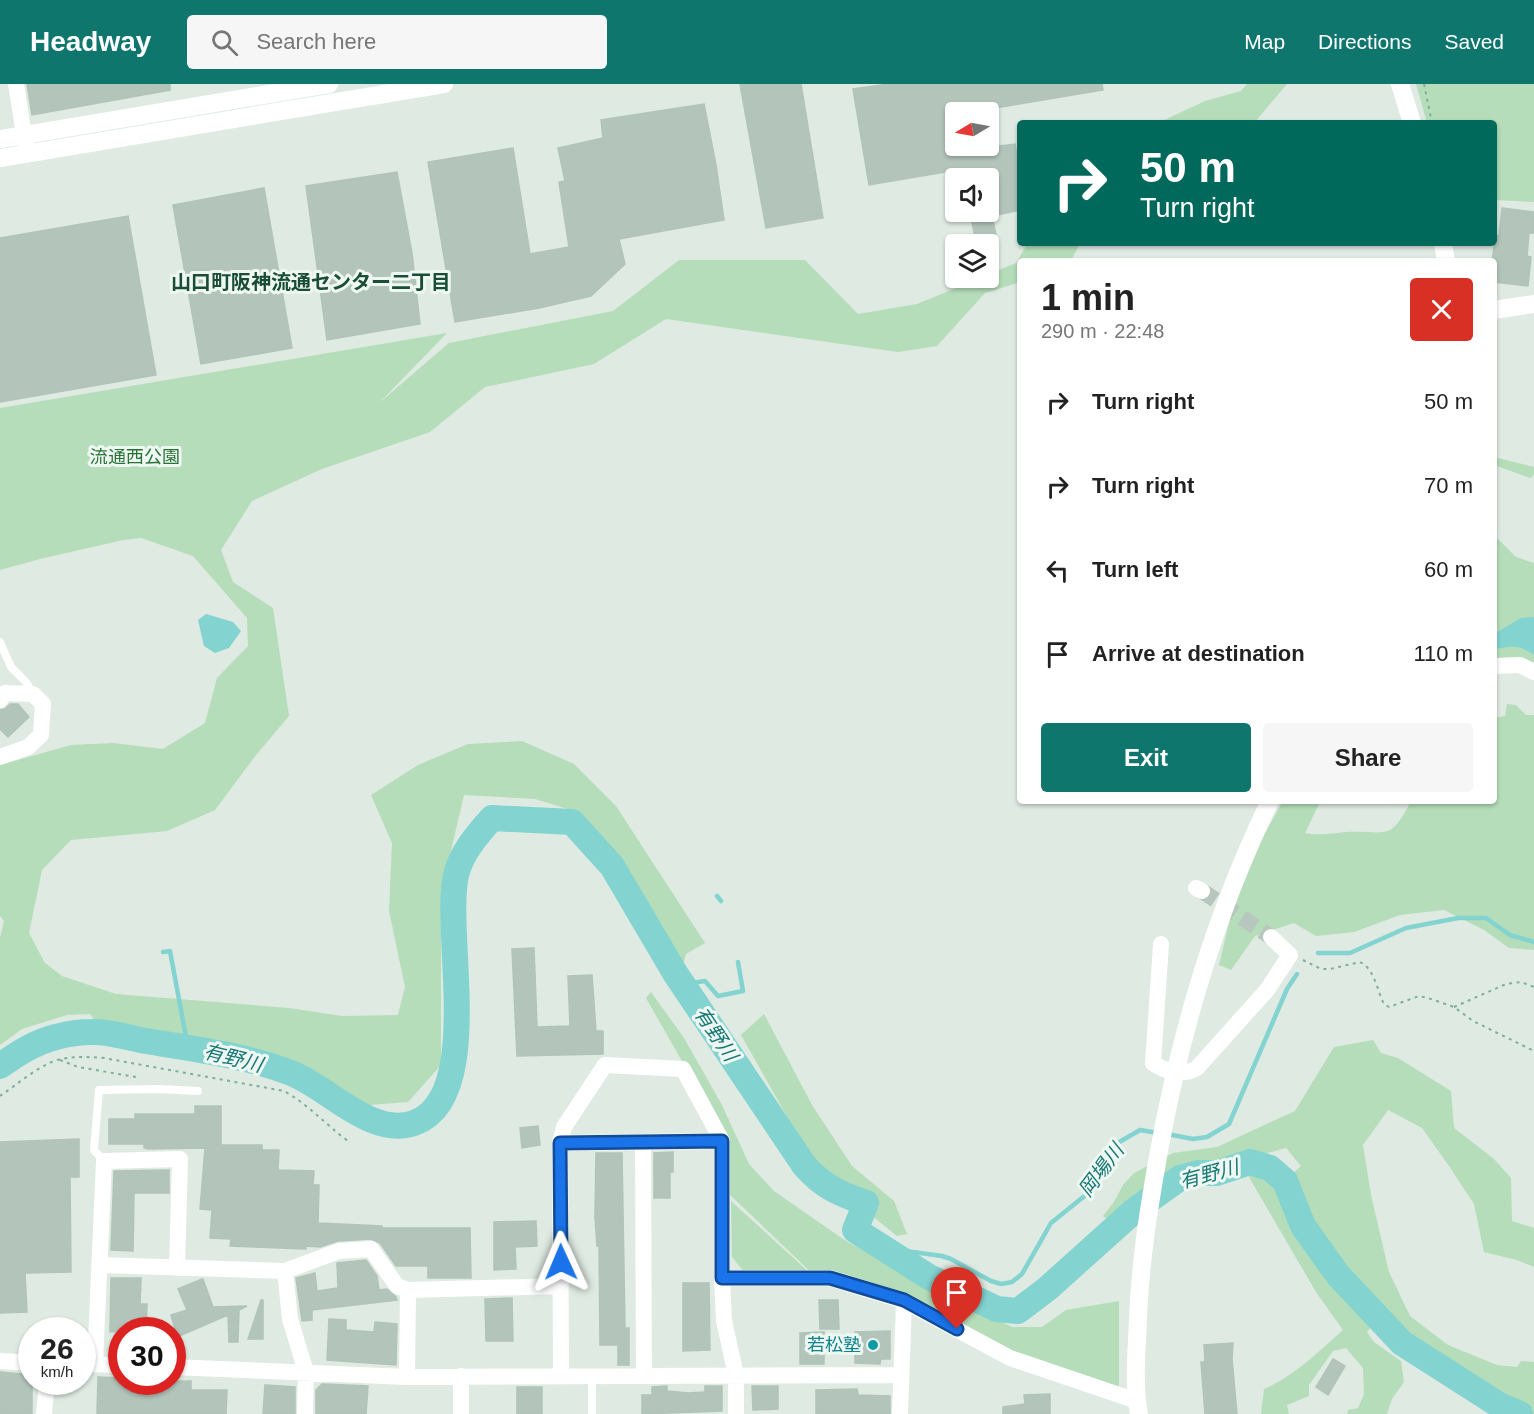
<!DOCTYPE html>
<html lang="en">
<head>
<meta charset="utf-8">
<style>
  body { margin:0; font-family:Helvetica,"Noto Sans JP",sans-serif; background:#f6f6f6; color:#222; height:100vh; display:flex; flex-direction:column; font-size:22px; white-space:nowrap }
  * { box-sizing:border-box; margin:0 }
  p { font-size:20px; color:#767676 }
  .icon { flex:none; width:33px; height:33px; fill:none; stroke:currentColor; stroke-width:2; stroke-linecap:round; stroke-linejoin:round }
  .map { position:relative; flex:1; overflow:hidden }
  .drawer { position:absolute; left:1017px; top:174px; width:480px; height:546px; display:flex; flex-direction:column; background:#fff; border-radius:6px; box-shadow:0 2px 4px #0004 }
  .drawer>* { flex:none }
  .guide { position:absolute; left:1017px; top:36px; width:480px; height:126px; border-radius:6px; box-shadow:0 2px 4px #0004; background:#00695c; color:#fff; overflow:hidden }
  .needle { width:39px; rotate:260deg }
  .buttons { position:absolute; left:945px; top:18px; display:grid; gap:12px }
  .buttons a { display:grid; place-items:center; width:54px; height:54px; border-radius:6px; background:#fff; box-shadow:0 2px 4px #0004; font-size:30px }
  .speed { position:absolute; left:18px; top:1233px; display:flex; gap:12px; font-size:30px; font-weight:700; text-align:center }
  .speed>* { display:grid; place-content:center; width:78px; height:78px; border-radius:50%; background:#fff; box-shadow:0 2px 4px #0004; line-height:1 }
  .speed small { font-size:15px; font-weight:400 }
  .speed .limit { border:9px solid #d22; background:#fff; color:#111 }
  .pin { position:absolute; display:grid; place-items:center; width:51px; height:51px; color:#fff; margin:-62px -26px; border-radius:50% 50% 50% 0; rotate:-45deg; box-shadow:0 0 6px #0007 }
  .pin .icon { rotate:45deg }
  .me { position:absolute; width:66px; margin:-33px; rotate:359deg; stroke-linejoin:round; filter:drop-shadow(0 0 4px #0008) }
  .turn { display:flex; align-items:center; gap:21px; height:126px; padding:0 24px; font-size:27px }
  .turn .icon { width:78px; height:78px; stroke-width:2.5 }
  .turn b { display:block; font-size:42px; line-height:51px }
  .round { display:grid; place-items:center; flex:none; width:63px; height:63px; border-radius:6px; background:#f6f6f6 }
  .overview { display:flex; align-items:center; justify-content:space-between; height:102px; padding:0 24px }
  h1 { font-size:36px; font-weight:600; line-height:45px }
  .button { display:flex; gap:12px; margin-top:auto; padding:12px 24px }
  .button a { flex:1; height:69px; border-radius:6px; background:#0f766e; color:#fff; font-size:24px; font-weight:600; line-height:69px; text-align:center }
  .button a+a { background:#f6f6f6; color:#222 }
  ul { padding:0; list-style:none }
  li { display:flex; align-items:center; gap:18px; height:84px; padding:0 24px }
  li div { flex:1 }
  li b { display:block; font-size:22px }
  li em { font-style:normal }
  header { display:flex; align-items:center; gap:36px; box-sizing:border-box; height:84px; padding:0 30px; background:#0f766e; color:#fff }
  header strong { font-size:28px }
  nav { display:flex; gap:33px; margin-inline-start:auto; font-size:21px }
  .search { width:420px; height:54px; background:#f6f6f6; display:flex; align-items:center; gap:15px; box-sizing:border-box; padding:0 21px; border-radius:6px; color:#767676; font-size:22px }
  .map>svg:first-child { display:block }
  .green { fill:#b5ddb9 }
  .water { fill:#83d3d0 }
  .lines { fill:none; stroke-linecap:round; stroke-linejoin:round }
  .stream { stroke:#83d3d0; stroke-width:4.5 }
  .river { stroke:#83d3d0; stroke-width:26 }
  .building { fill:#b3c5bb; stroke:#b0c4b8; stroke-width:1.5 }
  .minor-tunnel { stroke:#b8c7be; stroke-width:16; stroke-dasharray:16 8; stroke-linecap:butt }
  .path { stroke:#7db096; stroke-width:2; stroke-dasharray:3 4.5; stroke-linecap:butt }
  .service { stroke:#fff; stroke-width:8 }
  .minor { stroke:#fff; stroke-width:16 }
  .tertiary { stroke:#fff; stroke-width:18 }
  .route-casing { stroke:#114b97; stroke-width:15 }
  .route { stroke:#1a73e8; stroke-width:10 }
  .culture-dot { fill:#0f9aa8; stroke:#eef7f1; stroke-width:2 }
  .labels { text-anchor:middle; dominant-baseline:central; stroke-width:6; stroke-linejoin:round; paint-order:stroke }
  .park-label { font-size:18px; fill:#277336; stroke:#eef7f1 }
  .culture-label { font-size:18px; fill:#0d838f; stroke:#eef7f1; text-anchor:end }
  .neighbourhood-label { font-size:20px; font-weight:bold; fill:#1a4d37; stroke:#eef7f1 }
  .water-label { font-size:20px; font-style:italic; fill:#177876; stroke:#eef7f1 }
</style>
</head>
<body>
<header>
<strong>Headway</strong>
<div class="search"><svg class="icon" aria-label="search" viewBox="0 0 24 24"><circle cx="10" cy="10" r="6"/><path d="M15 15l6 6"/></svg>Search here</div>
<nav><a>Map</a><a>Directions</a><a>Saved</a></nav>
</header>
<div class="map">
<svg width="1534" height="1330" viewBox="0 0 1534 1330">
  <rect width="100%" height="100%" fill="#deeae2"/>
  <!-- green -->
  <path class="green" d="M1247,0H1287L1254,39H1158L1205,17L1241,7Z
    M1416,0H1534V118L1494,116V39H1427Z
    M1028,159H1080L1071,177H1020V198L985,209L937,262L898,268L666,235L594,280L485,303L430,348L322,385L252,417L221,466L233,498L273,524L289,632L256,671L215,726L167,747L71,756L42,786L29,849L45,879L62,892L116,910L289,924L342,932L398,931L405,903L389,827L392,759L371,711L418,681L468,660L522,657L574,680L616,722L705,859L686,870L682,885L611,770L578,728L535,715L464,711L441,810V981L408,1018L369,1021L320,996L228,959L97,940L90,930L67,931L22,945L0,961V854L4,837L0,832V670L11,678L71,661L113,659L163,665L205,639L217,594L248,562L247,534L193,472L141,454L123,456L40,475L0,486V324L447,249L379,319L449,259L613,227L679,176H805L858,230L917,220L981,194H988L989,190L1016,179Z
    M1494,373L1534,383V391L1530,394L1494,381Z
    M1497,454L1516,473L1534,479V538L1494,553V456Z
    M1526,559L1534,563V582L1494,576V562Z
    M1507,620L1516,621L1526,631H1534V866L1509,864L1484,846L1444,826L1400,831L1354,848L1316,852L1294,839L1255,852L1231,886L1219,881L1234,818L1260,758L1283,717H1317L1319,720L1305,749C1320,752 1332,749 1347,748C1388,746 1389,759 1411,717H1494V634L1505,632Z
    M651,908L684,954L722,1021L749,1080L774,1107L846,1157L948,1212L1012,1243H1042L1066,1226L1119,1217V1303L1015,1269L815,1192L728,1109L726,1054L646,914Z
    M764,930L812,1021L852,1082L894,1117L907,1150L897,1152L819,1089L741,951Z
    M1373,956L1381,969L1398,974L1451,1007L1454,1044L1494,1075L1511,1094L1512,1137L1534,1144V1183L1517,1176L1484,1168L1474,1120L1449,1082L1422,1044L1388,1026L1363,1061L1371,1111L1389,1188L1410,1232L1448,1261L1497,1281L1517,1283L1521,1277L1534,1278V1330H1503L1456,1303L1410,1269L1377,1237L1367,1248L1374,1258L1401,1277L1404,1298L1392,1315L1387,1330H1347L1348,1326L1358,1324L1364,1310L1363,1284L1346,1264L1333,1267L1309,1301V1312L1287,1321L1289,1330H1261L1264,1305C1295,1292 1319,1267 1343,1246L1316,1208L1246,1088L1270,1078L1291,1091L1301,1082L1286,1064L1217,1083L1190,1078L1112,1139L1103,1132L1114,1118L1123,1101L1134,1089L1173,1069L1217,1063L1295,1027L1334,963Z
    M731,1117L811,1190L745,1189L732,1173Z"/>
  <!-- water -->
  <path class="water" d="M206,530L233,538L241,547L229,564L215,569L204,562L198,536Z
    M1534,533V571C1518,560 1513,562 1494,565V550L1521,534Z"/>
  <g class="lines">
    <!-- stream -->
    <path class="stream" d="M717,812L721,817
      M163,868L170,867L188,964
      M1318,869H1350L1406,844L1458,834H1486L1510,851L1534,858
      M686,904L692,899L705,897L718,912L743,907L738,878
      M1167,1050L1193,1055L1207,1053L1229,1040L1287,905L1297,890
      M884,1164L942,1172L951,1175L991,1197L1001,1200L1012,1198L1022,1190L1051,1139L1087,1110L1116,1060L1140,1046L1158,1049"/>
    <!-- river -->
    <path class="river" d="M0,982C17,970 35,958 56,953C67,950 81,948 92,948C109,947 128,954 146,957C194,965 245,971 291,989C328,1003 371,1054 414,1039C485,1014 443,849 456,791C461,769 477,751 492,734L572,738L612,782L675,889L804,1081C823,1103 838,1109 866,1119L855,1146L929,1193L997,1225L1018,1227L1047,1205L1135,1126L1180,1094L1198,1089H1217L1250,1078L1270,1084L1285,1097L1303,1142L1338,1191L1402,1259L1499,1321L1520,1330"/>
  </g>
  <!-- building -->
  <path class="building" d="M27,0H170V6L32,31Z
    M740,0H801L823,134L766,144Z
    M889,0H1102L1103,6L971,28H948L954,68L1015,60L1020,89V126L992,132L997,156L976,159L970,128H988V94H965L963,85L869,101L853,5Z
    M704,20L716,81L724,136L619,155L625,180L591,212L539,224L455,238L428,78L513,64L530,170L569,163L559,98L565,97L558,64L603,54L601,36Z
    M397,88L412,169L420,240L327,256L306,102Z
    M264,104L292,264L201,280L173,121Z
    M1502,124L1534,128V149H1529L1527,172L1531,173L1528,202L1494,198V177H1492L1496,151L1499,152Z
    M128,132L156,291L0,318V154Z
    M10,620H18L29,633L8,653L0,645V626L5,625Z
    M534,864L537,943L570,942L568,892L592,891L596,947H603V970L517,972L512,865Z
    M195,1022H221V1061H262V1066H279L278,1086L314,1087L313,1101H319L318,1139L382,1142V1144H470L471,1194H428V1182H396L380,1159L371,1155L338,1157L320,1163L306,1162V1165L230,1162L231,1155L210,1154L212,1126L200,1125L205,1064L149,1065L144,1064V1060H109V1035H135V1030H195Z
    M538,1042L540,1061L522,1064L520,1044Z
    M79,1055V1093H70L71,1188L25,1189L27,1228L0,1229V1058Z
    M673,1068V1088H670V1114H654V1069Z
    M596,1069H622L625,1244H629V1281H618V1261H600L599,1162H597L595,1133Z
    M169,1086V1109H134L133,1167L111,1166L114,1087Z
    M536,1137L537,1162L515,1163L516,1185L494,1186V1138Z
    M366,1176L377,1192L379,1206L387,1205L396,1213L397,1216L312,1226V1236L302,1237L296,1194L315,1189L317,1207L338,1204L337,1179Z
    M111,1194H141L140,1220H147L146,1246L110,1248Z
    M202,1195H203L213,1223L247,1222L239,1226L238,1258H229L228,1231L177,1253L171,1231L187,1226L178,1205Z
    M683,1199H709L710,1266L683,1267Z
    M512,1214L513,1257H486L485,1215Z
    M261,1216H263V1255H248Z
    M819,1216H838L839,1245H820Z
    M329,1235L346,1236V1246L374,1248L375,1238L397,1240L396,1281L327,1276Z
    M890,1247V1275H881L880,1280L855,1279V1248Z
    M824,1248V1280H800V1249Z
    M1233,1259L1232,1274L1237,1330H1205L1201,1278H1205L1204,1261Z
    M1333,1275L1345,1282L1328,1311L1316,1303Z
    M0,1288L32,1291V1330H0Z
    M98,1293L122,1294V1298L191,1297V1306H227L226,1330H97Z
    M322,1300L368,1302L366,1330H316V1306Z
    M265,1301L295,1303V1330H263Z
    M667,1302V1307L688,1309L705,1308V1302H722V1327L642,1330V1311H652V1303Z
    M752,1302H778V1325L753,1326Z
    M517,1303H542V1330H517Z
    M857,1305L858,1311L890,1312V1330H816V1306Z
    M1050,1310V1330H1003V1323L1025,1320L1024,1311Z"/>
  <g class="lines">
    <!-- minor-tunnel -->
    <path class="minor-tunnel" d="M1202,807L1271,853"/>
    <!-- path -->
    <path class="path" d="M1424,0L1432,39
      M1303,876L1321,885H1330L1360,878C1375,885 1377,907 1384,920L1389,923L1419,912L1428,914L1454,923L1473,937L1534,967
      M1454,923L1506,900L1521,898L1534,903
      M60,976L78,983L136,993
      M0,1012C18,1000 40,980 61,975C76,972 89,973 104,974L284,1007C309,1021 325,1040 348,1057"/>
    <!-- service -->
    <path class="service" d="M0,558L11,583L26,598L33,610
      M104,1077L94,1066L99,1006L157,1005L198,1007
      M592,1292V1330"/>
    <!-- minor -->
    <path class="minor" d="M16,0L26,63
      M1494,582L1520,581L1534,588
      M0,616L5,609L33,610L43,620L41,651L28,663L0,673
      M1196,804L1202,807
      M1161,860L1153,979C1165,988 1184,992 1197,984L1267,906L1290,871L1271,853
      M643,1058L644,1291
      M560,1059L722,1057
      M100,1181L285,1187L339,1167L371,1165L397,1202L408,1206
      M285,1187L290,1235L306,1288L305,1330
      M722,1194H830L904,1217L1010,1274L1137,1317
      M0,1277L32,1279
      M82,1280L122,1281
      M95,1280L104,1077L180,1075L177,1184
      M172,1283L407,1293L901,1291
      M461,1292V1330
      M561,1292L560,1059L564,1043L605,981L683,985L722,1057V1194L724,1237L736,1291V1330
      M407,1293L408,1206L561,1202
      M44,1330L47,1298
      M900,1330L904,1217"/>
    <!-- tertiary -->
    <path class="tertiary" d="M1400,0L1412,39
      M0,55L329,0
      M0,74L444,0
      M1443,159L1446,177
      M1494,226L1534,220
      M1139,1330C1133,1299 1137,1266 1138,1235C1140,1178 1149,1123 1159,1067C1181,946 1216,828 1270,717"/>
  </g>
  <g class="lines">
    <defs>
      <path id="route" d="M561,1178L560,1059L722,1057V1194H830L904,1216L957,1245"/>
    </defs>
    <!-- route casing -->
    <use href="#route" class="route-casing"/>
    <!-- route -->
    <use href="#route" class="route"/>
  </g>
  <!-- markers -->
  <circle class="culture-dot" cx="873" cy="1261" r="6"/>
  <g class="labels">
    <!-- park labels -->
    <g class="park-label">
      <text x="135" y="373">流通西公園</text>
    </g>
    <!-- culture labels -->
    <g class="culture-label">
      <text x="861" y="1261">若松塾</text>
    </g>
    <!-- neighbourhood labels -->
    <g class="neighbourhood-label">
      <text x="311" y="198">山口町阪神流通センター二丁目</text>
    </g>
    <!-- water labels -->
    <g class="water-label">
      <text transform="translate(716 950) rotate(56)">有野川</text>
      <text transform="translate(233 974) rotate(14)">有野川</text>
      <text transform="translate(1101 1086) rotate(-53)">岡場川</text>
      <text transform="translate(1209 1090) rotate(-15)">有野川</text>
    </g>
  </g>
</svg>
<div class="buttons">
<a><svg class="needle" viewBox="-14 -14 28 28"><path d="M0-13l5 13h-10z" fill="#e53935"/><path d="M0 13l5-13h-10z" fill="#767676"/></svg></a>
<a><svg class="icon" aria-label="sound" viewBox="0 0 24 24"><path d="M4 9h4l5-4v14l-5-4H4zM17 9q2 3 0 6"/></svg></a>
<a><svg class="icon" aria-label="layers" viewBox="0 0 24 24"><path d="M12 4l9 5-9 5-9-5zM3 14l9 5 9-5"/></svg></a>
</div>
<div class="speed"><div>26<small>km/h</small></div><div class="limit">30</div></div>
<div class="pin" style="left:957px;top:1245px;background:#d93025"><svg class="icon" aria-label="arrive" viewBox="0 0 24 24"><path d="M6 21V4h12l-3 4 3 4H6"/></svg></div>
<svg class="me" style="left:561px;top:1178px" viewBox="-20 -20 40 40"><path d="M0-17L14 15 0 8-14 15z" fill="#1a73e8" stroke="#fff" stroke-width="4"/></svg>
<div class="guide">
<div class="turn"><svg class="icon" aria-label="right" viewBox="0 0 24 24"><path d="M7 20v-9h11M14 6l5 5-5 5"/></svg><div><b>50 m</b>Turn right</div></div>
</div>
<section class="drawer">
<div class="overview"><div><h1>1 min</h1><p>290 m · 22:48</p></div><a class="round" style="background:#d93025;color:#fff"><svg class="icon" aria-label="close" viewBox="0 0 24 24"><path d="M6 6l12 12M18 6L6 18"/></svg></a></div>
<ul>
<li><svg class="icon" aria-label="right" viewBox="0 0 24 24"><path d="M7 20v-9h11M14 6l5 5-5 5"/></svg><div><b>Turn right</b></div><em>50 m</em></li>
<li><svg class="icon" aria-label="right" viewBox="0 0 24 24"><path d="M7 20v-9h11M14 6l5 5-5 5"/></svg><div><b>Turn right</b></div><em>70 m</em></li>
<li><svg class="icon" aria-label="left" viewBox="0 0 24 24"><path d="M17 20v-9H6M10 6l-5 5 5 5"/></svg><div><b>Turn left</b></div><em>60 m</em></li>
<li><svg class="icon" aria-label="arrive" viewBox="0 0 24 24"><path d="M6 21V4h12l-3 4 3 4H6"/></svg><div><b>Arrive at destination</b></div><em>110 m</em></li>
</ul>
<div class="button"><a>Exit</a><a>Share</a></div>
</section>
</div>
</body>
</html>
